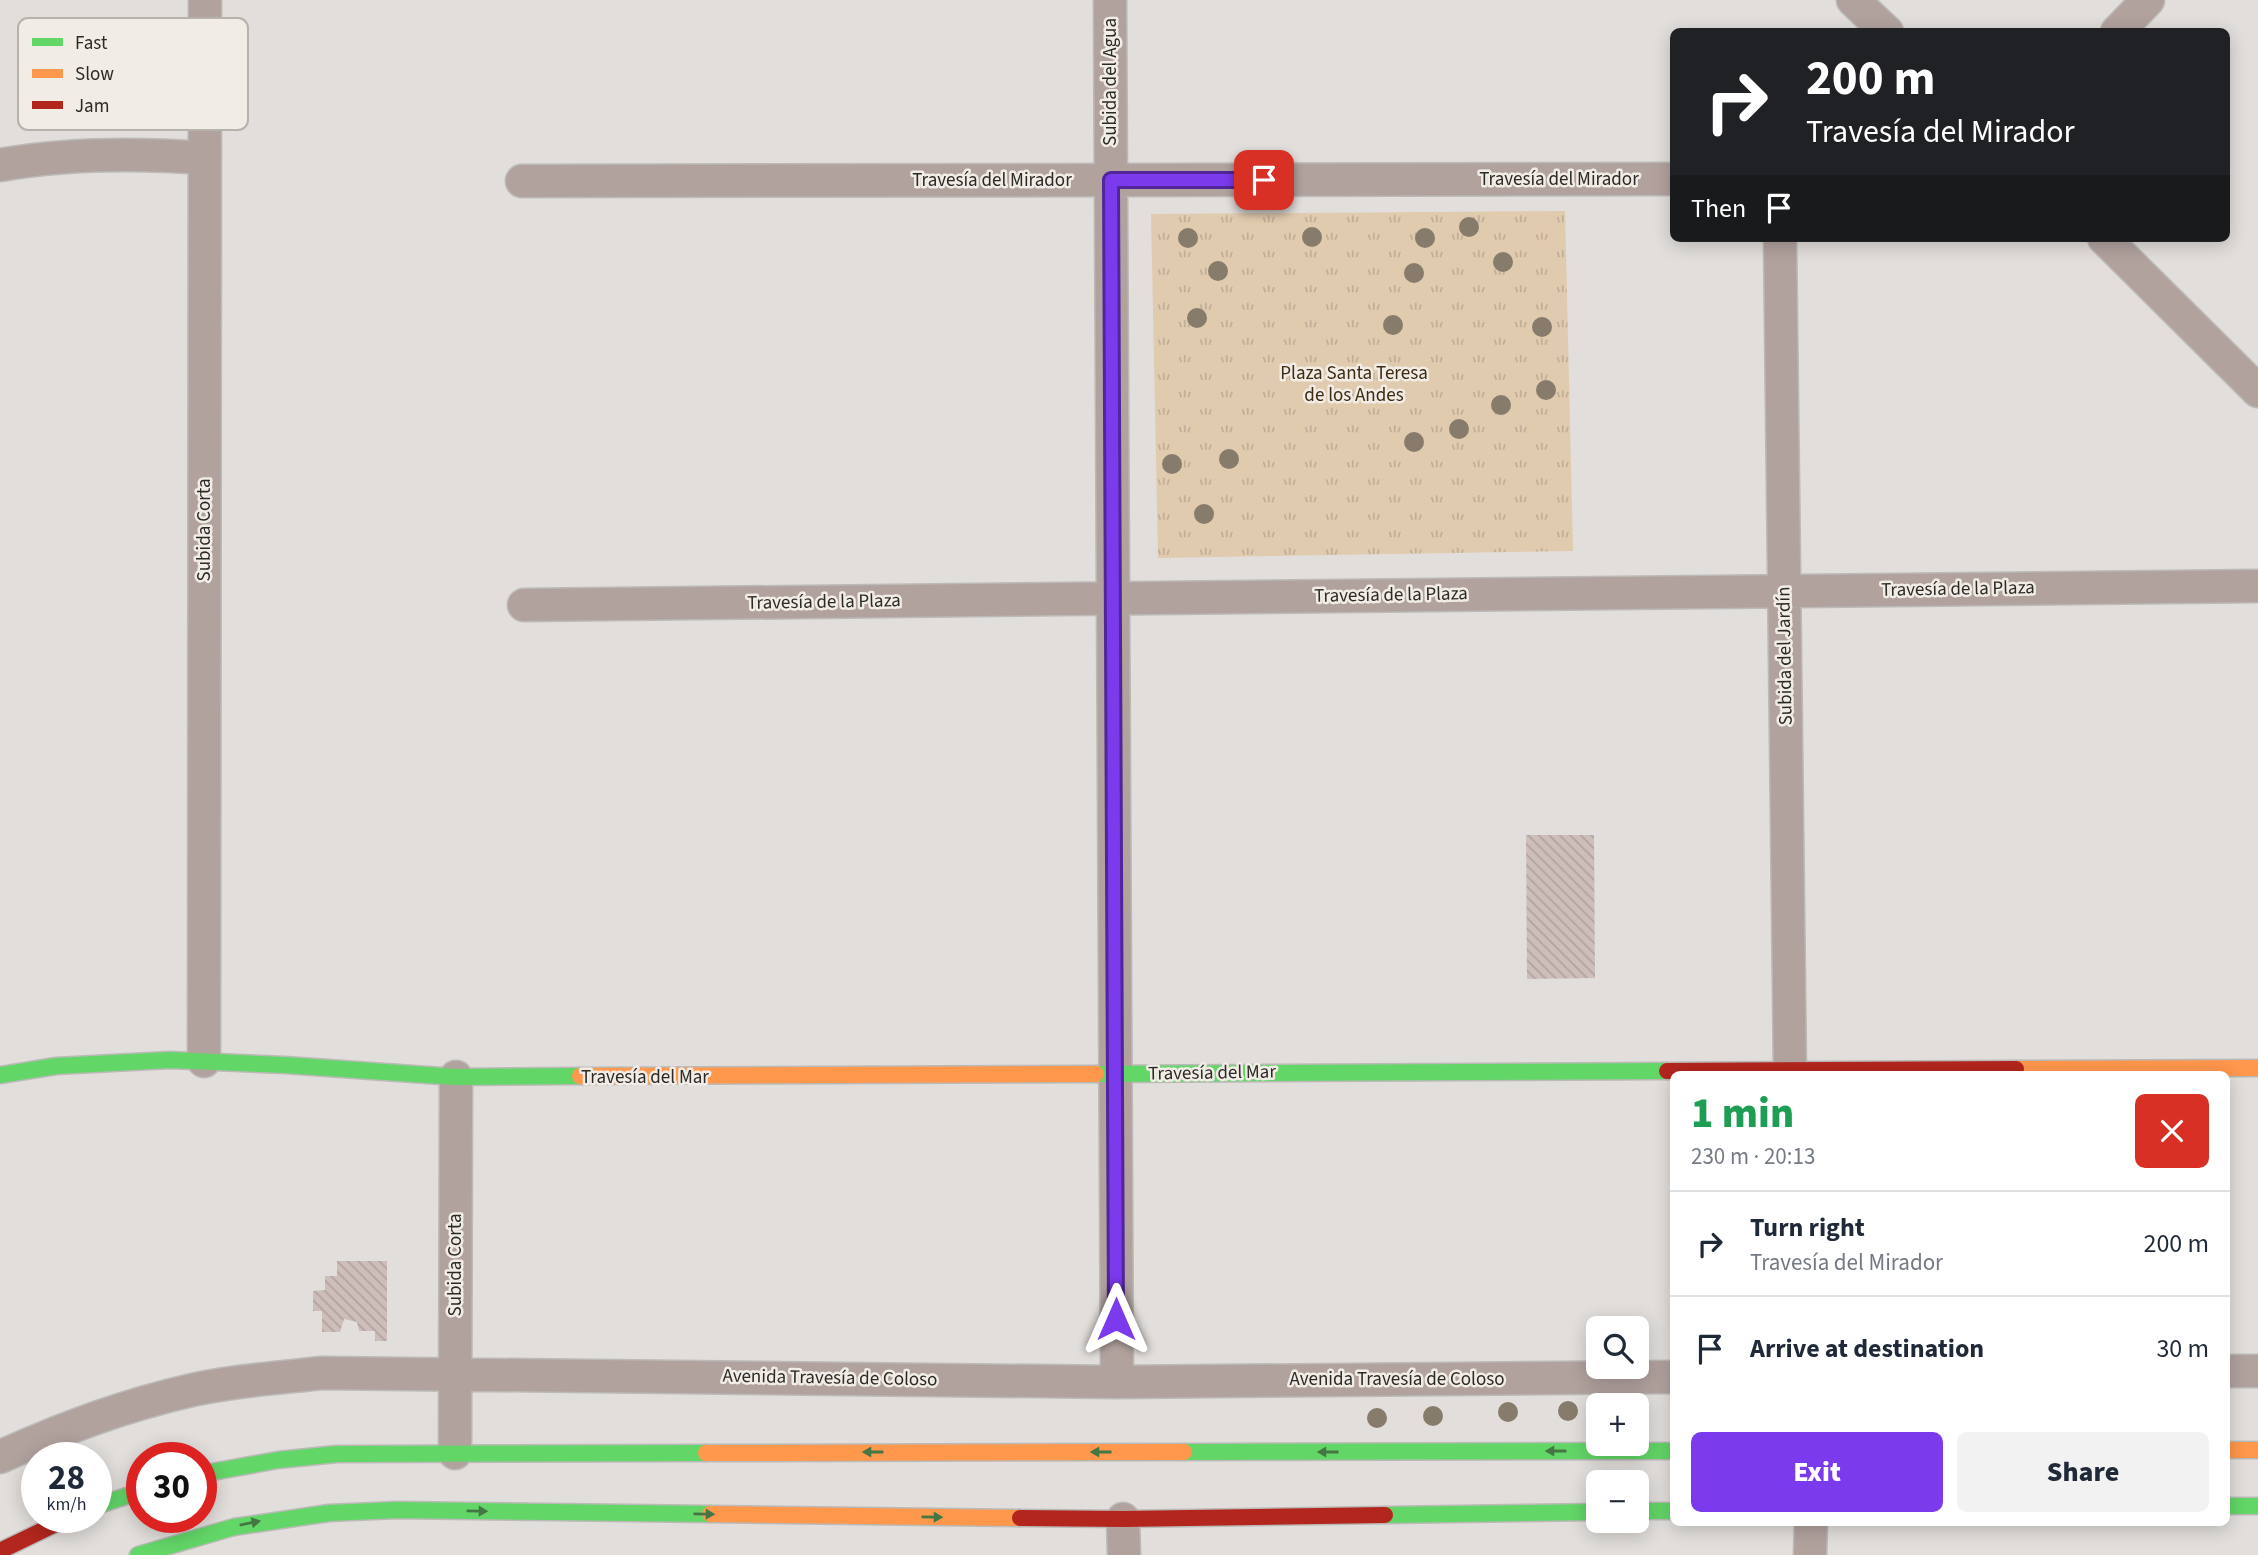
<!DOCTYPE html>
<html lang="en">
<head>
<meta charset="utf-8">
<style>
  body { margin:0; font-family:"Source Sans 3",sans-serif; background:#f2f2f3; color:#1f2937; height:100vh; display:flex; flex-direction:column; font-size:26px; white-space:nowrap }
  * { box-sizing:border-box; margin:0 }
  p { font-size:23px; color:#747a83 }
  .icon { flex:none; width:38px; height:38px; fill:none; stroke:currentColor; stroke-width:2; stroke-linecap:round; stroke-linejoin:round }
  .map { position:relative; flex:1; overflow:hidden }
  .sheet { position:absolute; left:1670px; top:1071px; width:560px; height:455px; display:flex; flex-direction:column; background:#fff; border-radius:10px; box-shadow:0 4px 18px #0003 }
  .sheet>* { flex:none }
  .guide { position:absolute; left:1670px; top:28px; width:560px; height:214px; border-radius:10px; box-shadow:0 4px 18px #0003; background:#202124; color:#fff; overflow:hidden }
  .controls { position:absolute; left:1586px; top:1316px; display:grid; gap:14px }
  .controls a { display:grid; place-items:center; width:63px; height:63px; border-radius:10px; background:#fff; box-shadow:0 4px 18px #0003; font-size:35px }
  .speed { position:absolute; left:21px; top:1442px; display:flex; gap:14px; font-size:35px; font-weight:700; text-align:center }
  .speed>* { display:grid; place-content:center; width:91px; height:91px; border-radius:50%; background:#fff; box-shadow:0 4px 18px #0003; line-height:1 }
  .speed small { font-size:18px; font-weight:400 }
  .speed .limit { border:10px solid #d22; background:#fff; color:#111 }
  .pin { position:absolute; display:grid; place-items:center; width:60px; height:60px; color:#fff; margin:-30px; border-radius:14px; box-shadow:0 4px 10px #0006 }
  .me { position:absolute; width:77px; margin:-38px; rotate:0deg; stroke-linejoin:round; filter:drop-shadow(0 0 5px #0008) }
  .turn { display:flex; align-items:center; gap:24px; height:147px; padding:0 21px; font-size:32px }
  .turn .icon { width:91px; height:91px; stroke-width:2.5 }
  .turn b { display:block; font-size:49px; line-height:60px }
  .then { display:flex; align-items:center; height:66px; padding:0 21px; background:#0003; gap:14px; font-size:26px }
  .round { display:grid; place-items:center; flex:none; width:74px; height:74px; border-radius:10px; background:#f2f2f3 }
  .overview { display:flex; align-items:center; justify-content:space-between; height:119px; padding:0 21px }
  h1 { font-size:42px; font-weight:800; line-height:52px; color:#1e9e55 }
  .primary-button { display:flex; gap:14px; margin-top:auto; padding:14px 21px }
  .primary-button a { flex:1; height:80px; border-radius:10px; background:#7c3aed; color:#fff; font-size:28px; font-weight:800; line-height:80px; text-align:center }
  .primary-button a+a { background:#f2f2f3; color:#1f2937 }
  ul { padding:0; list-style:none }
  li { display:flex; align-items:center; gap:21px; height:105px; padding:0 21px; border-top:2px solid #e0e1e3 }
  li div { flex:1 }
  li b { display:block; font-size:26px }
  li em { font-style:normal }
  .map>svg:first-child { display:block }
  .park { fill:url(#park-tufts) }
  .building { fill:url(#building-back-hatch) }
  .lines { fill:none; stroke-linecap:round; stroke-linejoin:round }
  .street-casing { stroke:#bcbab8; stroke-width:35 }
  .fast-casing { stroke:#bcbab8; stroke-width:19 }
  .slow-casing { stroke:#bcbab8; stroke-width:19 }
  .jam-casing { stroke:#bcbab8; stroke-width:19 }
  .street { stroke:#b1a29e; stroke-width:32 }
  .fast { stroke:#63d668; stroke-width:16 }
  .slow { stroke:#ff974d; stroke-width:16 }
  .jam { stroke:#b3261e; stroke-width:16 }
  .tree { fill:#877c6b }
  .oneway { fill:#457744 }
  .route-casing { stroke:#51269a; stroke-width:18 }
  .route { stroke:#7c3aed; stroke-width:12 }
  .labels { text-anchor:middle; dominant-baseline:central; stroke-width:5; stroke-linejoin:round; paint-order:stroke }
  .street-label { font-size:19px; fill:#2c2a27; stroke:#f1ece5 }
  .park-label { font-size:19px; fill:#3e2b10; stroke:#f1ece5 }
  .key { fill:#f1ece5; stroke:#b6b2ac; stroke-width:2 }
  .key-label { font-size:19px; fill:#2c2a27 }
</style>
</head>
<body>
<div class="map">
<svg width="2258" height="1555" viewBox="0 0 2258 1555">
  <defs>
    <pattern id="park-tufts" width="24" height="20" patternUnits="userSpaceOnUse" patternTransform="scale(1.75)"><rect width="24" height="20" fill="#e1cbaf"/><path d="M3 7l-1-3M5 7V3M7 7l1-3M15 17l-1-3M17 17v-4M19 17l1-3" fill="none" stroke="#c1ae97"/></pattern>
    <pattern id="building-back-hatch" width="6" height="6" patternUnits="userSpaceOnUse" patternTransform="scale(1.75)"><rect width="6" height="6" fill="#cebeba"/><path d="M-1 5l2 2M0 0l6 6M5-1l2 2" fill="none" stroke="#b1a3a0"/></pattern>
  </defs>
  <rect width="100%" height="100%" fill="#e1dedb"/>
  <!-- park -->
  <path class="park" d="M1565,211L1573,551L1158,558L1151,214Z"/>
  <!-- building -->
  <path class="building" d="M1526,835H1594L1595,978L1527,979Z
    M337,1261H387V1341H375V1331H359L357,1322L344,1319L340,1332H322V1311H313V1291L325,1290V1276H337Z"/>
  <g class="lines">
    <defs>
      <path id="street" d="M1110,0L1117,1382
        M1853,0L1887,32
        M2117,32L2148,0
        M0,165C68,153 136,153 205,158
        M522,181L1673,179
        M1780,238L1790,1074
        M2104,238L2258,391
        M524,605L2258,586
        M204,1061L205,0
        M2226,1371H2258
        M455,1453L456,1077
        M0,1457C61,1429 123,1406 188,1391C232,1381 277,1378 322,1373L1117,1382L1673,1377
        M1123,1519L1124,1555
        M1810,1555L1811,1522"/>
      <path id="fast" d="M1096,1074L1667,1071
        M0,1075L56,1066L170,1060L285,1065L456,1077L580,1076
        M1184,1452L1673,1451
        M201,1474L278,1460L337,1454L706,1453
        M96,1506L142,1491
        M2226,1506H2258
        M1636,1511H1673
        M1385,1515L1598,1512
        M138,1555L234,1527L329,1513L397,1510L710,1514"/>
      <path id="slow" d="M2016,1069L2258,1068
        M580,1076L1096,1074
        M2226,1450H2258
        M706,1453L1184,1452
        M710,1514L1020,1518"/>
      <path id="jam" d="M1667,1071L2016,1069
        M1020,1518L1123,1519L1385,1515
        M0,1551L70,1517"/>
    </defs>
    <!-- street casing -->
    <use href="#street" class="street-casing"/>
    <!-- fast casing -->
    <use href="#fast" class="fast-casing"/>
    <!-- slow casing -->
    <use href="#slow" class="slow-casing"/>
    <!-- jam casing -->
    <use href="#jam" class="jam-casing"/>
    <!-- street -->
    <use href="#street" class="street"/>
    <!-- fast -->
    <use href="#fast" class="fast"/>
    <!-- slow -->
    <use href="#slow" class="slow"/>
    <!-- jam -->
    <use href="#jam" class="jam"/>
  </g>
  <!-- trees -->
  <g class="tree">
    <circle cx="1469" cy="227" r="10"/>
    <circle cx="1312" cy="237" r="10"/>
    <circle cx="1188" cy="238" r="10"/>
    <circle cx="1425" cy="238" r="10"/>
    <circle cx="1503" cy="262" r="10"/>
    <circle cx="1218" cy="271" r="10"/>
    <circle cx="1414" cy="273" r="10"/>
    <circle cx="1197" cy="318" r="10"/>
    <circle cx="1393" cy="325" r="10"/>
    <circle cx="1542" cy="327" r="10"/>
    <circle cx="1546" cy="390" r="10"/>
    <circle cx="1501" cy="405" r="10"/>
    <circle cx="1459" cy="429" r="10"/>
    <circle cx="1414" cy="442" r="10"/>
    <circle cx="1229" cy="459" r="10"/>
    <circle cx="1172" cy="464" r="10"/>
    <circle cx="1204" cy="514" r="10"/>
    <circle cx="1568" cy="1411" r="10"/>
    <circle cx="1508" cy="1412" r="10"/>
    <circle cx="1433" cy="1416" r="10"/>
    <circle cx="1377" cy="1418" r="10"/>
  </g>
  <!-- one-way arrows -->
  <defs><path id="oneway-solid" d="M-6-.8H1V-3.2L6.5 0L1 3.2V.8H-6Z" transform="scale(1.75)"/></defs>
  <g class="oneway">
    <use href="#oneway-solid" transform="translate(1556 1451) rotate(180)"/>
    <use href="#oneway-solid" transform="translate(873 1452) rotate(180)"/>
    <use href="#oneway-solid" transform="translate(1101 1452) rotate(180)"/>
    <use href="#oneway-solid" transform="translate(1328 1452) rotate(180)"/>
    <use href="#oneway-solid" transform="translate(477 1511) rotate(1)"/>
    <use href="#oneway-solid" transform="translate(704 1514) rotate(1)"/>
    <use href="#oneway-solid" transform="translate(932 1517) rotate(1)"/>
    <use href="#oneway-solid" transform="translate(250 1523) rotate(-11)"/>
  </g>
  <g class="lines">
    <defs>
      <path id="route" d="M1116,1319L1111,180H1264"/>
    </defs>
    <!-- route casing -->
    <use href="#route" class="route-casing"/>
    <!-- route -->
    <use href="#route" class="route"/>
  </g>
  <g class="labels">
    <!-- street labels -->
    <g class="street-label">
      <text transform="translate(1110 82) rotate(-90)">Subida del Agua</text>
      <text x="1559" y="179">Travesía del Mirador</text>
      <text x="992" y="180">Travesía del Mirador</text>
      <text transform="translate(204 530) rotate(-90)">Subida Corta</text>
      <text transform="translate(1958 589) rotate(-1)">Travesía de la Plaza</text>
      <text transform="translate(1391 595) rotate(-1)">Travesía de la Plaza</text>
      <text transform="translate(824 602) rotate(-1)">Travesía de la Plaza</text>
      <text transform="translate(1785 656) rotate(-91)">Subida del Jardín</text>
      <text transform="translate(1212 1073) rotate(-1)">Travesía del Mar</text>
      <text x="645" y="1077">Travesía del Mar</text>
      <text transform="translate(455 1265) rotate(-90)">Subida Corta</text>
      <text transform="translate(830 1378) rotate(1)">Avenida Travesía de Coloso</text>
      <text x="1397" y="1379">Avenida Travesía de Coloso</text>
    </g>
    <!-- park labels -->
    <g class="park-label">
      <text x="1354" y="373">Plaza Santa Teresa<tspan x="1354" dy="22">de los Andes</tspan></text>
    </g>
  </g>
  <!-- legend -->
  <rect x="18" y="18" width="230" height="112" rx="10" class="key"/>
  <rect x="32" y="38" width="31" height="8" fill="#63d668"/>
  <rect x="32" y="69" width="31" height="9" fill="#ff974d"/>
  <rect x="32" y="101" width="31" height="8" fill="#b3261e"/>
  <g class="key-label">
    <text x="75" y="49">Fast</text>
    <text x="75" y="80">Slow</text>
    <text x="75" y="112">Jam</text>
  </g>
</svg>
<div class="controls">
<a><svg class="icon" aria-label="search" viewBox="0 0 24 24"><circle cx="10" cy="10" r="6"/><path d="M15 15l6 6"/></svg></a>
<a>+</a>
<a>−</a>
</div>
<div class="speed"><div>28<small>km/h</small></div><div class="limit">30</div></div>
<div class="pin" style="left:1264px;top:180px;background:#d93025"><svg class="icon" aria-label="arrive" viewBox="0 0 24 24"><path d="M6 21V4h12l-3 4 3 4H6"/></svg></div>
<svg class="me" style="left:1116px;top:1319px" viewBox="-20 -20 40 40"><path d="M0-17L14 15 0 8-14 15z" fill="#7c3aed" stroke="#fff" stroke-width="4"/></svg>
<div class="guide">
<div class="turn"><svg class="icon" aria-label="right" viewBox="0 0 24 24"><path d="M7 20v-9h11M14 6l5 5-5 5"/></svg><div><b>200 m</b>Travesía del Mirador</div></div>
<div class="then">Then<svg class="icon" aria-label="arrive" viewBox="0 0 24 24"><path d="M6 21V4h12l-3 4 3 4H6"/></svg></div>
</div>
<section class="sheet">
<div class="overview"><div><h1>1 min</h1><p>230 m · 20:13</p></div><a class="round" style="background:#d93025;color:#fff"><svg class="icon" aria-label="close" viewBox="0 0 24 24"><path d="M6 6l12 12M18 6L6 18"/></svg></a></div>
<ul>
<li><svg class="icon" aria-label="right" viewBox="0 0 24 24"><path d="M7 20v-9h11M14 6l5 5-5 5"/></svg><div><b>Turn right</b><p>Travesía del Mirador</p></div><em>200 m</em></li>
<li><svg class="icon" aria-label="arrive" viewBox="0 0 24 24"><path d="M6 21V4h12l-3 4 3 4H6"/></svg><div><b>Arrive at destination</b></div><em>30 m</em></li>
</ul>
<div class="primary-button"><a>Exit</a><a>Share</a></div>
</section>
</div>
</body>
</html>
